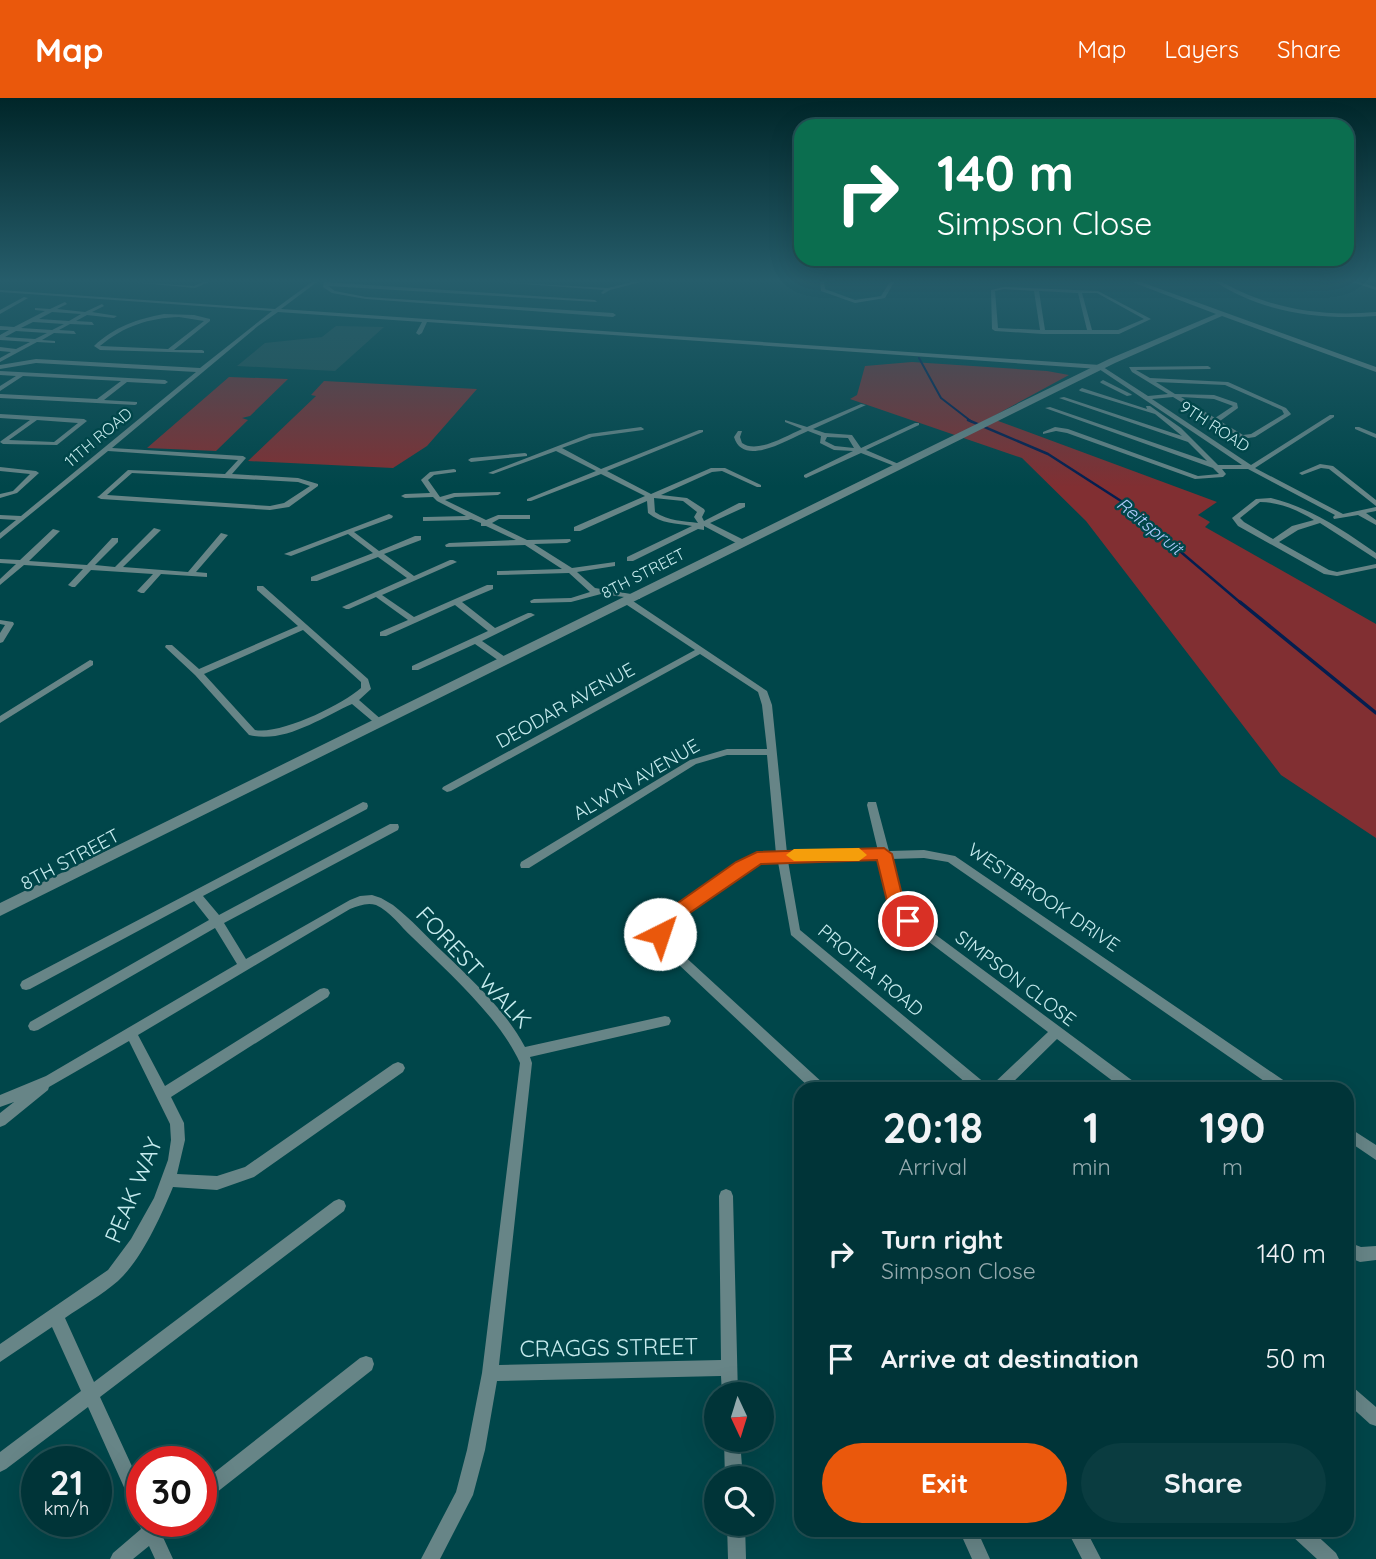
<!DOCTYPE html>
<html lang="en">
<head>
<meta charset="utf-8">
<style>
  body { margin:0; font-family:Quicksand,sans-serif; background:#0a3c40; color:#f1f3f6; height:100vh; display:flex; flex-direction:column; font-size:26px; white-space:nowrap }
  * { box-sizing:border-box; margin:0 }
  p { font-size:23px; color:#95aaae }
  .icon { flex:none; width:38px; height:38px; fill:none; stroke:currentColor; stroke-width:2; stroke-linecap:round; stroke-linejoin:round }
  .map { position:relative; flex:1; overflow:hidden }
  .sheet { position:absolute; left:794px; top:984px; width:560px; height:455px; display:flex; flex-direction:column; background:#003438; border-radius:21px; box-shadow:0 7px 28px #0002,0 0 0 2px #224f53 }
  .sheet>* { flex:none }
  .guide { position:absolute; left:794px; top:21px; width:560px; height:147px; border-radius:21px; box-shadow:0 7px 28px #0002,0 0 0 2px #224f53; background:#0b6e4f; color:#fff; overflow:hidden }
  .needle { width:46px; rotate:176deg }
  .tools { position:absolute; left:704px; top:1284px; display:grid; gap:14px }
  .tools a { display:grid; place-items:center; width:70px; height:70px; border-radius:50%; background:#003438; box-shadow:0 7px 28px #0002,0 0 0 2px #224f53; font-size:35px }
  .speed { position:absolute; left:21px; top:1348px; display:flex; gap:14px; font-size:35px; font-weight:700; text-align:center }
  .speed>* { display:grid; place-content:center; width:91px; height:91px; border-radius:50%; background:#003438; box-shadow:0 7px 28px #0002,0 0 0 2px #224f53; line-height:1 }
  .speed small { font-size:18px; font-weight:400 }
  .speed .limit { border:10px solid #d22; background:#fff; color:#111 }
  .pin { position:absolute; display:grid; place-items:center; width:60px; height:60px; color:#fff; margin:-30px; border:4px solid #fff; border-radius:50%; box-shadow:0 2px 7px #0007 }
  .me { position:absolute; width:77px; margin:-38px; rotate:41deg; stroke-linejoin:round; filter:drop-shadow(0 0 5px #0008) }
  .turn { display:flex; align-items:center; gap:24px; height:147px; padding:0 28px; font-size:32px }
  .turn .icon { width:91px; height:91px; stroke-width:2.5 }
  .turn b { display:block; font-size:49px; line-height:60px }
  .eta { display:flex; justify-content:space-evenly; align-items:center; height:119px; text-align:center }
  .eta b { font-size:42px; font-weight:800; line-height:49px }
  .button { display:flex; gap:14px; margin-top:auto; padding:14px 28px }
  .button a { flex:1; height:80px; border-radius:42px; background:#ea580c; color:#fff; font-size:28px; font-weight:800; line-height:80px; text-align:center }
  .button a+a { background:#0a3c40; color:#f1f3f6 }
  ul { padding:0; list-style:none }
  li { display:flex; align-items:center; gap:21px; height:105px; padding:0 28px }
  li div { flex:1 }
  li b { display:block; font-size:26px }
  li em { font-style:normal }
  header { display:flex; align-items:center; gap:42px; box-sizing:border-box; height:98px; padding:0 35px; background:#ea580c; color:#fff }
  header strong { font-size:33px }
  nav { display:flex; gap:38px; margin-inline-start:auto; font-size:24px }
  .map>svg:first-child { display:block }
  .built { fill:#225255 }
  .green { fill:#812f32 }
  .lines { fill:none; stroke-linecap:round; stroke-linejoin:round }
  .stream-far2 { stroke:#041e4f; stroke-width:2 }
  .stream-far1 { stroke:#041e4f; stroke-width:2.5 }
  .stream { stroke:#041e4f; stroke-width:3.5 }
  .minor { fill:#678587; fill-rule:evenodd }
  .tertiary { fill:#678587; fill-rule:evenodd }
  .route { fill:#ea580c; stroke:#983908; stroke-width:2 }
  .slow { fill:#f59e0b }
  .labels { text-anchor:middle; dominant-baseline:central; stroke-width:5; stroke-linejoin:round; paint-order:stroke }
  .far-street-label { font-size:16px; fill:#c6ebee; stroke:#00464a }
  .far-water-label { font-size:18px; font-style:italic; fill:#acc8f9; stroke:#00464a }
  .street-label { font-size:19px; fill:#c6ebee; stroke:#00464a }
  .near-street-label { font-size:23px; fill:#c6ebee; stroke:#00464a }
</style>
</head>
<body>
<header>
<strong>Map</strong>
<nav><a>Map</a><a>Layers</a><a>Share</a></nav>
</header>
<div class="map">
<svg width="1376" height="1461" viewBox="0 0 1376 1461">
  <rect width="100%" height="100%" fill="#00464a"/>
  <!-- built -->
  <path class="built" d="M336,228L384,229L335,273L237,268L265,245L322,239Z"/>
  <!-- green -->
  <path class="green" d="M912,264L1047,273L1069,277L990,320L1217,404L1198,417L1210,424L1205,429L1376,526V740L1281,677L1086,423L1022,360L850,301L857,297L865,268Z
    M229,279L288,281L250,318L242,320L248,322L216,353L147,350Z
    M324,283L477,291L427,348L393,370L248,363L316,298L311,297Z"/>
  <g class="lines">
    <!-- stream-far2 -->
    <path class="stream-far2" d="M919,260L941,300L972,324"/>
    <!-- stream-far1 -->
    <path class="stream-far1" d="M968,322L1048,356L1121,403L1242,506"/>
    <!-- stream -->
    <path class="stream" d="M1240,504L1376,615"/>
    <!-- minor -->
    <path class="minor" d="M132,184L194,188L203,184H209L195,190Z
      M312,184H317L281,211L1100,267L1148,298L1168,296L1132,274L1129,269L1208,268L1211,270L1210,271L1136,272L1150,280L1228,284L1286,310L1291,316L1290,317L1255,339L1242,341L1173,299L1152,301L1251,367L1330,317H1334V319L1255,370L1343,416L1376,409V413L1366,415L1376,422V427L1358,417L1334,421L1333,419L1335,417L1248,371H1222L1226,376L1223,379L1195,381L1067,335L1056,333L1043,336V334L1055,329L1068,331L1198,378L1219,376L1213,370L1045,310L1050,309L1207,363L1188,344L1059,300L1064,299L1182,338L1155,316L1080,293L1079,292L1082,290L1147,311L1146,308H1150L1181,330L1218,367H1242L1099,271L427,224L422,235L419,237L416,235L422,224L278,214L258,228L112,350L243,358L246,360L232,376L298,380L318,386V388L289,409L270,412L101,401L97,399L99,398L128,372L225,376L238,362L108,353L0,441V435L16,422L0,421V417L21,418L196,274L36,265L0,271V267L36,261L200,270L272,213L0,194V192L275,211ZM1156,284L1225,287L1282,312L1284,316L1251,336L1243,337L1220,323L1238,310L1237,305L1214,297L1175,296ZM1181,299L1214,301L1233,308L1215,320ZM132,375L298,384L310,388L284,405L270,408L107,397Z
      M324,184L595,202L597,204L328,188L335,193L366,199L613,215L616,217L613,219L366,201L332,195L323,189Z
      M497,184L608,190L632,184H641L610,192L603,196L601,195L604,192Z
      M820,184H824L825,191L855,202L881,198L890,184H894L885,200L855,205L821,193Z
      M1216,184H1222C1270,211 1321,219 1376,214V218C1322,222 1262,215 1216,184Z
      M1352,184H1359L1376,189V192Z
      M1004,189L1098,193L1151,221L1119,236H1043L995,233L992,231L991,192ZM1004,191L1034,193L1040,232L998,230L995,193ZM1039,193L1078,195L1087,232H1045ZM1082,195H1097L1144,221L1118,232H1092Z
      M24,199L28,200L0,216V212Z
      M65,204L67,206L57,211L85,214L102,206L104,208L92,214L117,218L114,220L87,217L76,223L92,224L94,227L70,226L59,232L74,233L76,236L54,235L42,242L55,243V245L37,244L0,264V260L11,254L0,253V249L16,251L30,244L0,242V237L9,232H0V228L14,229L45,213L35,212V210L50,211ZM52,214L81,216L69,223L39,221ZM33,224L64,226L52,232L21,230ZM16,233L47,235L35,241L5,239Z
      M164,216L194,217L210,221V223L174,252H202L204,253V255L100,252L94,248C114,229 137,221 164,216ZM179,219L204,223L168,251L100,248C124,228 149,220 179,219Z
      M0,273L165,282L168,284L165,286L127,284L104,302L137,304V306L135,307L0,300V296L97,301L121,283L23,278L0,293V288L16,278L0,277Z
      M1103,282L1131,296L1132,297L1127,298L1101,285L1100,284Z
      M861,306L866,307L813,331L825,335L852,337L861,350L915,325H919V327L866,352L901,367V369H897L861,355L806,380L804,379V377L853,353L834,352L820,345L821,338L808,333C789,341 743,370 734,339L738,333H742L740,339L742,345C757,356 786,338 802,331L785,324V322L807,329ZM827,339L848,340L854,350L835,348L825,343Z
      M0,316L84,321L87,323L57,347L3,346L0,344L1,343L30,322L0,320ZM37,322L78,325L54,344L9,342Z
      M641,329L644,331L643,332L592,339L562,350L601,371L699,332H703V334L607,373L651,396L711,370H725L761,387V389H757L722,373L712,374L661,397L687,400L704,411L705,413L702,419L704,423L739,405H745V409L710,425L744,442V446H738L704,428V432L698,431L633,463H627V459L692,428C676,425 661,426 648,415L647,403L580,433H574V429L645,398L601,376L531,403H527V401L596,373L556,353L493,376L488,375L589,336ZM654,400L683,403L697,414L694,419L698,425C684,423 668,423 655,414Z
      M1355,329H1359L1376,336V340L1355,331Z
      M525,355L527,356V358L471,364L468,362L471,360Z
      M1320,366L1333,368L1376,402V408L1329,371L1321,370L1302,377L1299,375Z
      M0,369L36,373L39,375L17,395L0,400V396L13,393L30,376L0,373Z
      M454,371L456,372V374L434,377L428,382L440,399L454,395L500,394L501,395L498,397L455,399L445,402L486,422L498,417H530V421H499L492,425L527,442L570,441L571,443L567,445L534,446L572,470L615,464V468L577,474L595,490L637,497H640V501L601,496L571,504L531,505L530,503L534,501L571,500L590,494L569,475L497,477V473H500L562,471L525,447L446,449L445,447L449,445L516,442L486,428H481V425L471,421L468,422L423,423V419H426L466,418L437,403L433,399L405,400L401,398L405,396L430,395L421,382L422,381L430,374Z
      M1271,400C1311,410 1343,432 1376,455V461L1320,425L1298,432L1279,444L1329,472L1337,474L1376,466V470L1337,478L1324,476L1238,428L1232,420L1256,401ZM1260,404C1280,404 1297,412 1314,422L1292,428L1273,441L1244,424L1240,420Z
      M389,416L393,418L392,420L354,434L379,453L415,438H421V442L384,456L414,478L450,462H453L457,464L382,497L414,519L487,487H493V491L462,504L495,530L528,515H531L535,517L482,543L508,561V565H502L475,546L418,572H412V568L488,533L455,507L386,538H380V534L408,522L376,499L349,511H346L342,509L407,480L378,459L317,483H311V479L373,455L348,436L291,458L284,456Z
      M154,430L161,432L123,469L188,474L221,435L228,437L196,474L207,475V479L161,476L144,495H141L137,493L153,476L91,472L75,489H72L68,487L83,471L24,467L0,487V481L16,466L0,465V461L20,462L53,431L60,433L29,463L87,467L112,440H118V444L95,467L115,469Z
      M257,488H263L368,581L371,591L359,602L383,623L385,625L383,627H377L352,606C321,620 284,646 249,637L195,577L165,549L166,547H172L199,571L298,528L257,492ZM303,532L361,584V590C342,607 280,637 255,632L204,576Z
      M624,501H630L767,593L772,607L787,755L878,753L867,707L868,704H876L889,753L924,752L955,758L1289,986L1290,990H1274L948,764L924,760L891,761L905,814L1137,986L1139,990H1122L1057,941L1007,990H992L993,986L1048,934L896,819L880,761L788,763L800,832L986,986L988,990H972L791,837L778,764H759L675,821C668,828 665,834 669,844L824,986L826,990H810L661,850C653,836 655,826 667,815L753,757L776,756L767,657H727L696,666L529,770H521L520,767L521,764L690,662L727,651H767L762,607L758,594L700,556L451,693L447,694L442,691L443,689L695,552L624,505Z
      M0,522L13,524L14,526L3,544L0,545V535L5,527L0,526Z
      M90,562L93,563V567L0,625V618Z
      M363,704L367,705L368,708L367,711L203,798L219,817L390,726H398L399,729L398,732L224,825L246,861L350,802L360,798L372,797L381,800L393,807C411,821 427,839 444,855C473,883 506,913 525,949L665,918L669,919L671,923L669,927L665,928L530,959L532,965L499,1267L721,1262L719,1098L721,1093L726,1091L731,1093L733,1098L738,1297H722L721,1278L497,1283L485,1352L473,1397L440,1461H421L456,1394L467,1352L482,1275L520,965C500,920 447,873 412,839C401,829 390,813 376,807C367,804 358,808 350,811L138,937L165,988L320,891L324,890L328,891L330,895L328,899L171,999L184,1025L185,1042L177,1076L217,1078L245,1069L393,966L398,964L403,966L405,970L403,974L254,1079L217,1092L173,1089C161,1118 142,1161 118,1183C102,1197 82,1208 65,1220L94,1284L334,1103L339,1101L344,1103L346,1108L344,1113L100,1299L142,1390V1423H174L171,1429L162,1437L173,1461H155L149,1448L133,1461H110L113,1455L141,1431L138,1423L140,1418L136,1416L88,1309L6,1371L0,1374V1354L81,1293L52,1229L0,1264V1246L108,1172L131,1141L154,1100L168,1062L171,1042L170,1026L129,943L49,989L48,992L5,1027L0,1029V1015L14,1004L0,1009V997L46,978L237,866L215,830L38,932L34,933L30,932L28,928L30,924L209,822L194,803L30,891L26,892L22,891L20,887L22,883Z
      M1348,1029L1376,1047V1062L1348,1043Z
      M1348,1144L1361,1149L1376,1148V1162L1360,1164L1348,1159Z
      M366,1258L372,1260L374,1266L372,1272L207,1402L201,1405V1385L360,1260Z
      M1348,1288L1354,1290L1376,1309V1328L1370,1326L1348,1306Z
      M724,1342H740L743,1381H725Z
      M727,1426H745L746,1461H728Z
      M959,1432H977L990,1461H972Z
      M1067,1432H1086L1101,1461H1082Z
      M1289,1432H1311L1336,1455L1339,1461H1317L1292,1438Z"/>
    <!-- tertiary -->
    <path class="tertiary" d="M1132,184H1141L1376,269V274L1222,218L1115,265L0,818V805L1109,261L1216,216Z"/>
  </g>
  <!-- sky -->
  <linearGradient id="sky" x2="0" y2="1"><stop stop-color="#002629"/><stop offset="0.47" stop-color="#265d6b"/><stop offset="1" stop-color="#265d6b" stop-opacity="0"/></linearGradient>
  <rect width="1376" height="389" fill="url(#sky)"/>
  <!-- route -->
  <path class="route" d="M884,750L892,756L904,805L916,823L914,828H901L888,807L877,762L761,766L678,823L666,841L660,843L651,836L654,825L665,814L736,764L757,754Z"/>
  <!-- slow -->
  <path class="slow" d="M859,750L867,757L859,763H794L786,757L794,751Z"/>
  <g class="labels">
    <!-- far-street labels -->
    <g class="far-street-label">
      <text transform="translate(1215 328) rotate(33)">9TH ROAD</text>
      <text transform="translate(98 339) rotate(-40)">11TH ROAD</text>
      <text transform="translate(643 475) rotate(-27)">8TH STREET</text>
    </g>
    <!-- far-water labels -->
    <g class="far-water-label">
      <text transform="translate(1150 428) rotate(39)">Reitspruit</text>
    </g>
    <!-- street labels -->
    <g class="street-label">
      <text transform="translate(565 607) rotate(-29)">DEODAR AVENUE</text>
      <text transform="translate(636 681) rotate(-30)">ALWYN AVENUE</text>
      <text transform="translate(70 761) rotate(-28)">8TH STREET</text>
      <text transform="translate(1044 799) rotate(34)">WESTBROOK DRIVE</text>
      <text transform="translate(871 872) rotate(40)">PROTEA ROAD</text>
      <text transform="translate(1016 880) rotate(37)">SIMPSON CLOSE</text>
    </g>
    <!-- near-street labels -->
    <g class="near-street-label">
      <text transform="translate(474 869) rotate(47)">FOREST WALK</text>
      <text transform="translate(133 1092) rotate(-67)">PEAK WAY</text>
      <text transform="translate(609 1249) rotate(-1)">CRAGGS STREET</text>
    </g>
  </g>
</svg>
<div class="tools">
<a><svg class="needle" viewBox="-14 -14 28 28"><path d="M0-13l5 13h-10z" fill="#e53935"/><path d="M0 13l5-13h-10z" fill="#95aaae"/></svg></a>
<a><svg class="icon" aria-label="search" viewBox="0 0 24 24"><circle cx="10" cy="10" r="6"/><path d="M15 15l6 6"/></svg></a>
</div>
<div class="speed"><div>21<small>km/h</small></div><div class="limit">30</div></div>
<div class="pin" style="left:908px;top:823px;background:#d93025"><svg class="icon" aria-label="arrive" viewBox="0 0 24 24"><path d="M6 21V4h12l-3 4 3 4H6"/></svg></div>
<svg class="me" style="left:660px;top:836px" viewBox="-20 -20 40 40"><circle r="19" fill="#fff"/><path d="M0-13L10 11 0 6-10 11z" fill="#ea580c"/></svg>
<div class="guide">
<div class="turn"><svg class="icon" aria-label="right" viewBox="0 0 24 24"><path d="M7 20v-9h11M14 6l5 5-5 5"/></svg><div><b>140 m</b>Simpson Close</div></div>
</div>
<section class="sheet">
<div class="eta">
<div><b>20:18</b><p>Arrival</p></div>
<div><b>1</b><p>min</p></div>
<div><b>190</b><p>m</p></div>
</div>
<ul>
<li><svg class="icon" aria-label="right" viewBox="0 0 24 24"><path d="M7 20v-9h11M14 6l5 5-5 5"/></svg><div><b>Turn right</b><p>Simpson Close</p></div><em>140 m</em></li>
<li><svg class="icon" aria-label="arrive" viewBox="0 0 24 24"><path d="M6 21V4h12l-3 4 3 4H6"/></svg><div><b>Arrive at destination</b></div><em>50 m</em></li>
</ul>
<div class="button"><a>Exit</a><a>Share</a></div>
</section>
</div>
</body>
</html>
